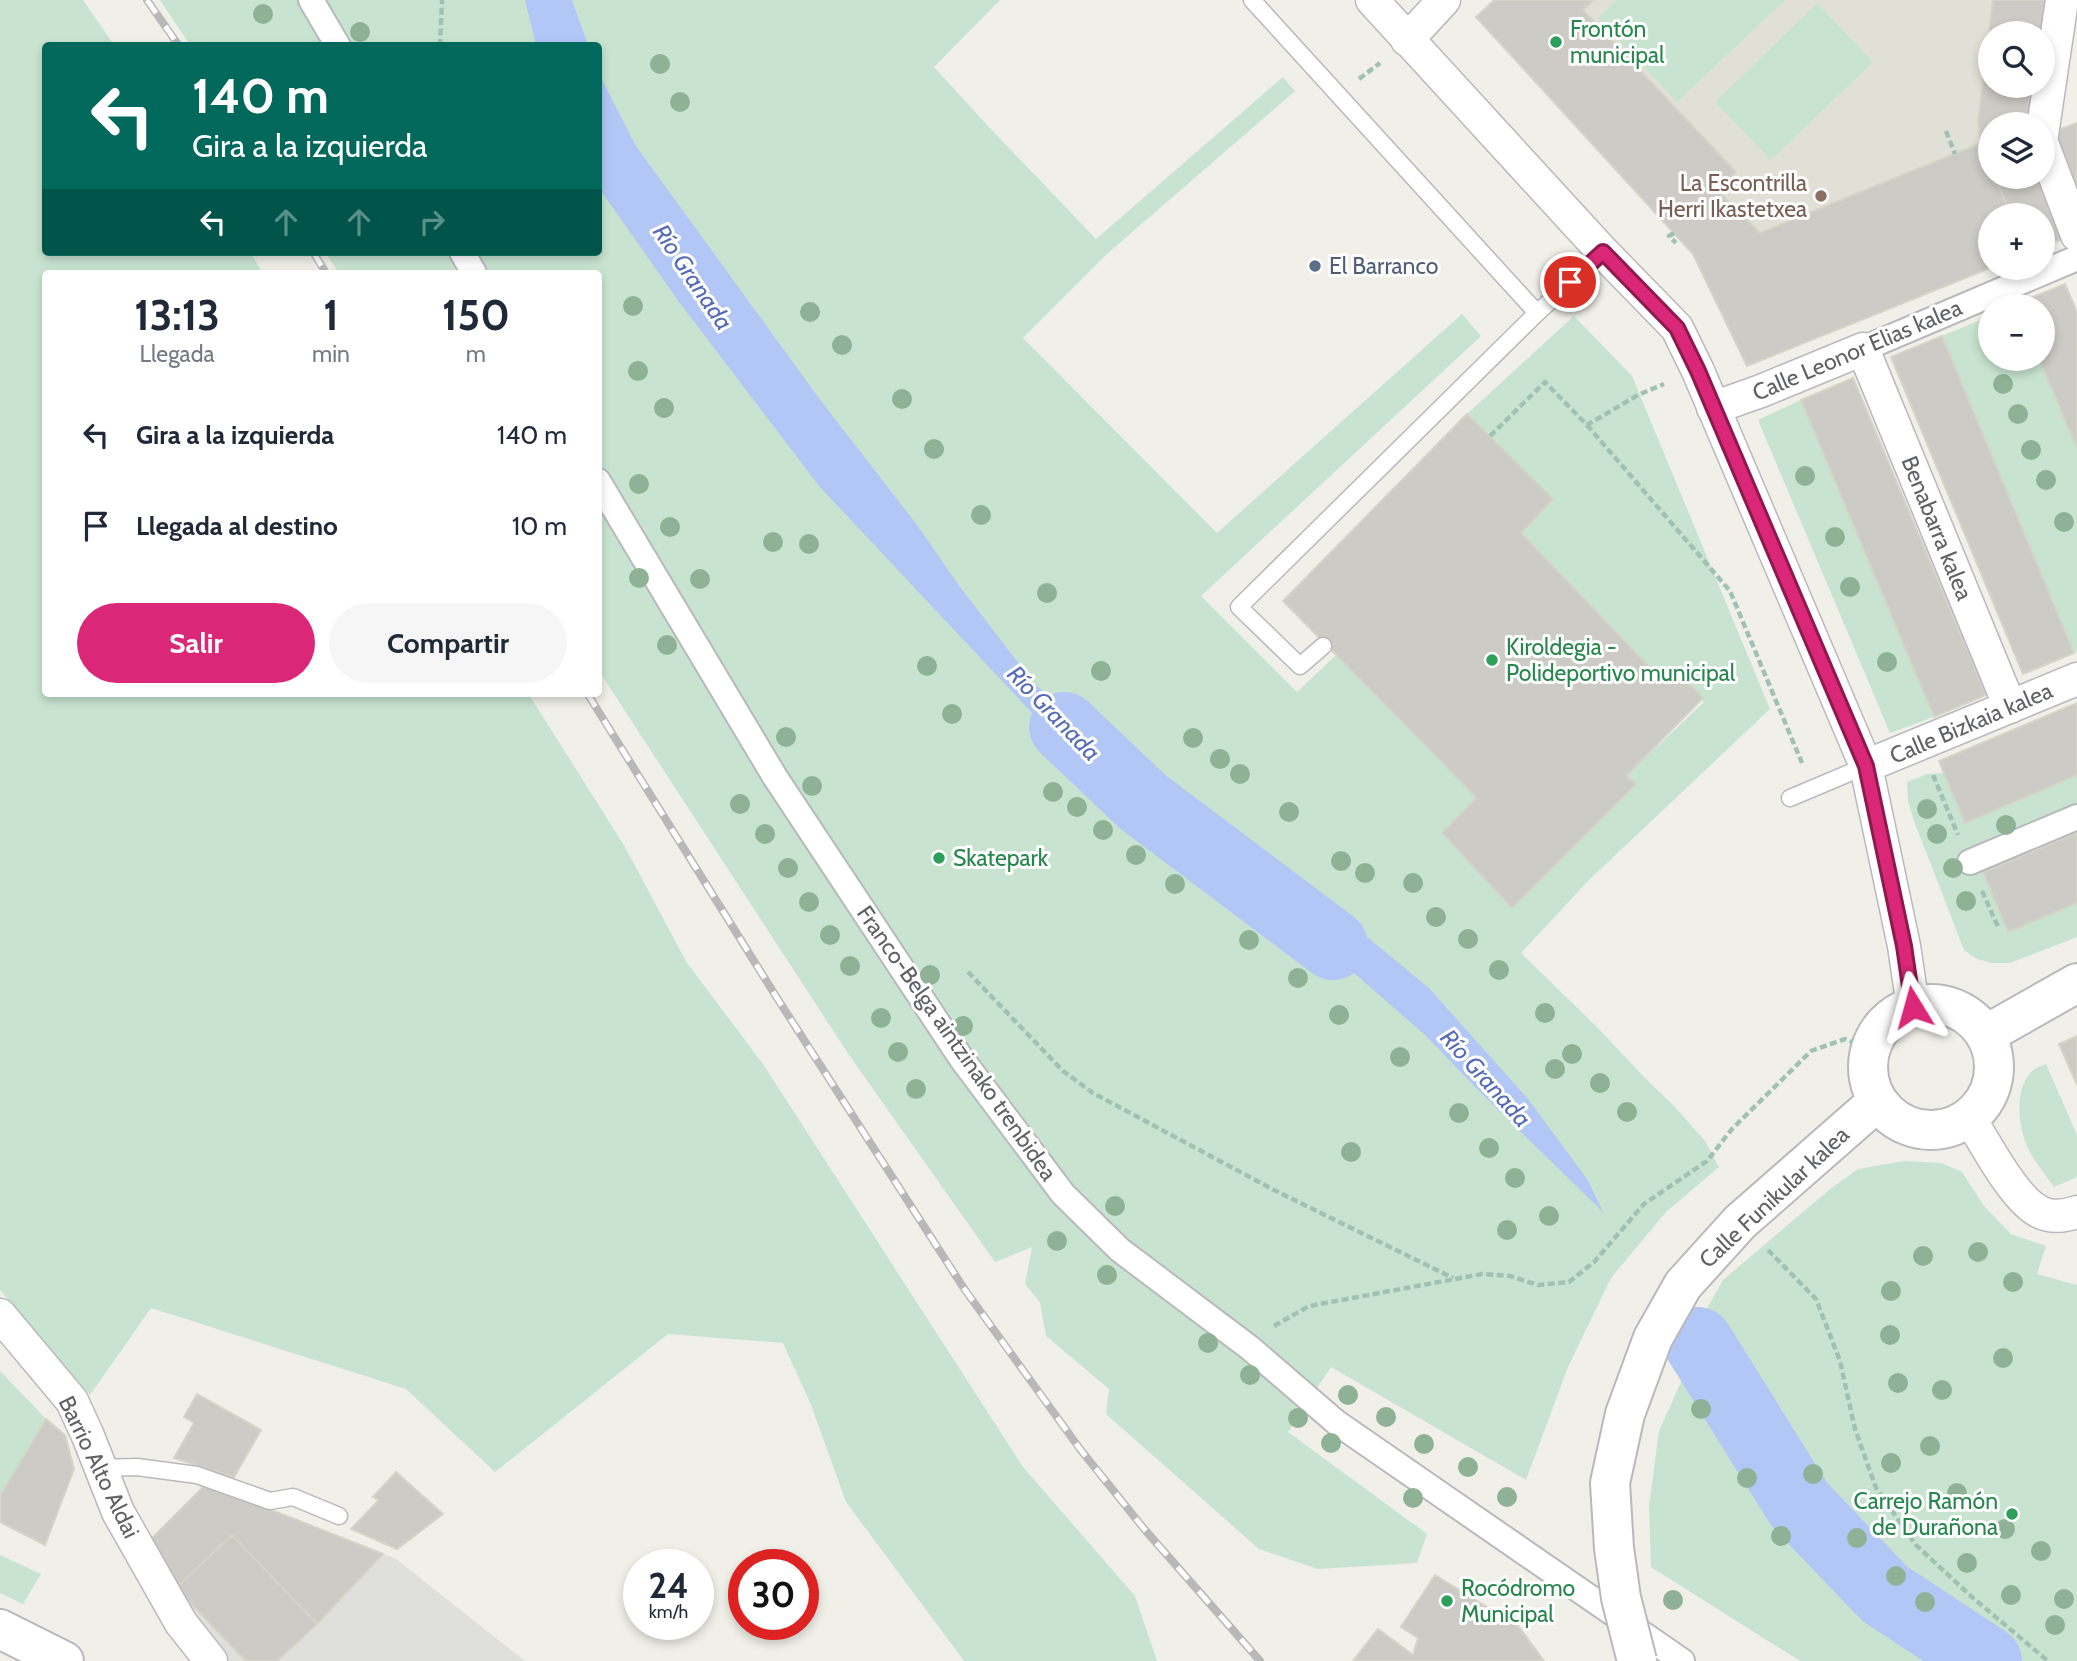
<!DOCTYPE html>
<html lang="es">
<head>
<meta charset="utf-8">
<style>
  body { margin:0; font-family:Cabin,sans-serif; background:#f6f6f7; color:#1f2937; height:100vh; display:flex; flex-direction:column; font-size:26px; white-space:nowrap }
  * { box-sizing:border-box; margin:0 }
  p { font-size:23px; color:#747a83 }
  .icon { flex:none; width:38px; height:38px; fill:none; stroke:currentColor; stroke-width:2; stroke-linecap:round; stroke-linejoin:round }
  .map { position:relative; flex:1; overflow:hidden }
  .side { position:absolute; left:42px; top:270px; width:560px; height:427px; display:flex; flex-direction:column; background:#fff; border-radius:7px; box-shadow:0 4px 10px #0003 }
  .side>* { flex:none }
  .top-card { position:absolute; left:42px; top:42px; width:560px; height:214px; border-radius:7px; box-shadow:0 4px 10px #0003; background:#00695c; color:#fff; overflow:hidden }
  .controls { position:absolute; left:1978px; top:21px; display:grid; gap:14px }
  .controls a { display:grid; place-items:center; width:77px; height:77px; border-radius:50%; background:#fff; box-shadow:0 4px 10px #0003; font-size:35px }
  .speed { position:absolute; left:623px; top:1549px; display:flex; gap:14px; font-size:35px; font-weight:700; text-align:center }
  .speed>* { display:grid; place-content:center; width:91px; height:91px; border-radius:50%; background:#fff; box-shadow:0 4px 10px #0003; line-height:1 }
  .speed small { font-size:18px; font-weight:400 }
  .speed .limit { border:10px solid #d22; background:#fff; color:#111 }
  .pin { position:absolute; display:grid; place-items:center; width:60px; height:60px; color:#fff; margin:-30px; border:4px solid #fff; border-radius:50%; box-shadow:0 2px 7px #0007 }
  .me { position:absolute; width:77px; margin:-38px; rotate:352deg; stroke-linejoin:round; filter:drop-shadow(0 0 5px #0008) }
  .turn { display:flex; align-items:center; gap:24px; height:147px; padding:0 35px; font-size:32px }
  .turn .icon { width:91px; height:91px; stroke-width:2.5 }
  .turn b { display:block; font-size:49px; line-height:60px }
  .lanes { display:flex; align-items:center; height:66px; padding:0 35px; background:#0003; justify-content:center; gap:35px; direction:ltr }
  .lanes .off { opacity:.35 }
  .eta { display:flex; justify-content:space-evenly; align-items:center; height:119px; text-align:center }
  .eta b { font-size:42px; font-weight:700; line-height:49px }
  .cta { display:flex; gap:14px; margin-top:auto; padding:14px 35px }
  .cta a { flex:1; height:80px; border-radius:42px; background:#db2777; color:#fff; font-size:28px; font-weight:700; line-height:80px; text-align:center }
  .cta a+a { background:#f6f6f7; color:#1f2937 }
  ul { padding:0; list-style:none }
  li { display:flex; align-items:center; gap:21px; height:91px; padding:0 35px }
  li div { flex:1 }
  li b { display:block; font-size:26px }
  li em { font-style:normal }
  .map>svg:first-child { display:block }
  .industrial { fill:#dfdfdb }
  .education { fill:#e0e0d7 }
  .green { fill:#c8e4d0 }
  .water { fill:#b2c7f6 }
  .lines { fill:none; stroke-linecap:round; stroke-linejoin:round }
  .river { stroke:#b2c7f6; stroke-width:70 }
  .building { fill:#cccbc5; stroke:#d4d4c7; stroke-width:2 }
  .service-casing { stroke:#b8b9bd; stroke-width:19 }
  .pedestrian-casing { stroke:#b8b9bd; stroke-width:28 }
  .minor-casing { stroke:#b8b9bd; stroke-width:35 }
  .tertiary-casing { stroke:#b8b9bd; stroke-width:42 }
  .path { stroke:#a1c2b3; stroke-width:4.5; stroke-dasharray:7 3.5; stroke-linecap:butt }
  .service { stroke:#fff; stroke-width:16 }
  .pedestrian { stroke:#fff; stroke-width:24 }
  .minor { stroke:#fff; stroke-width:32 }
  .tertiary { stroke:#fff; stroke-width:38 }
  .rail-casing { stroke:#b8b8b9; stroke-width:8 }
  .rail { stroke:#fff; stroke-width:5; stroke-dasharray:16; stroke-linecap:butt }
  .tertiary-bridge-casing { stroke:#b8b9bd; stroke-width:42; stroke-linecap:butt }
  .tertiary-bridge { stroke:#fff; stroke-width:38 }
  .tree { fill:#8fb296 }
  .route-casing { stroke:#8e194d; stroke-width:18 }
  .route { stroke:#db2777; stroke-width:12 }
  .leisure-dot { fill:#2e9e5b; stroke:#fff; stroke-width:2.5 }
  .education-dot { fill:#8d6e63; stroke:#fff; stroke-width:2.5 }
  .service-dot { fill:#5c6f8a; stroke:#fff; stroke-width:2.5 }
  .labels { text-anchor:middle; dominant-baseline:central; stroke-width:6; stroke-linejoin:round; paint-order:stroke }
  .leisure-label { font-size:23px; fill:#27864d; stroke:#fff; text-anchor:start }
  .education-label { font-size:23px; fill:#785e54; stroke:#fff; text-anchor:end }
  .service-label { font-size:23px; fill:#4e5e75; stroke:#fff; text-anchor:start }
  .street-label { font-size:23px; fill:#606167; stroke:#fff }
  .water-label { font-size:24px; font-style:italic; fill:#566cb9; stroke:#fff }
</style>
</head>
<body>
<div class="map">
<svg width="2077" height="1661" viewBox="0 0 2077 1661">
  <rect width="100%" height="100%" fill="#f0f0e9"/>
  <!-- industrial -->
  <path class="industrial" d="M206,1484L396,1559L525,1661H225L142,1548Z"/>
  <!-- education -->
  <path class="education" d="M1494,0H1993L1978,122L1990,177H1995L2011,215H1990V268L1747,366L1693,254L1476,17Z"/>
  <!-- green -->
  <path class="green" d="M0,0H83L114,45L46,46V252H250L263,273H46V693H528L625,847L687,963L763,1064L1023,1467L1135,1596L1157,1661H964L846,1502L811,1405L783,1343L668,1334L495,1472L406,1389L151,1308L90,1395L0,1290Z
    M160,0H1000L934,67L987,125L1096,239L1283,77L1295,91L1108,253L1023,338L1217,533L1462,314L1481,336L1201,596L1297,692L1336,655L1477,798L1442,833L1512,908L1635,785L1626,776L1704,702L1672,666L1658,676L1521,533L1553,499L1467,414L1574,316L1632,376L1770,709L1589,880L1521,953L1597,1027L1644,1077L1675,1107L1705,1141L1719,1167L1666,1212L1611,1278L1568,1367L1526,1480L1331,1367L1288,1432L1427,1534L1417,1563L1318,1569L1259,1549L1106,1414L1109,1389L1046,1336L1040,1302L1025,1284L1032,1247L995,1262L847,1052L599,671L598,273H339L325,252H598V46L190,45Z
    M1617,0H1785L1677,102L1598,18Z
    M1817,3L1873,62L1771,160L1715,102Z
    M1990,316V359H2039L2077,448V651L2074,653L1942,336Z
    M1801,400L1934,717L1890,733L1758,420Z
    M1944,773L1966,822L2077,775V937L2010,963H1992L1977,959L1964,950L1914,821L1908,801L1907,782L1927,774Z
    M2046,1064L2077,1135V1177L2054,1187C2045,1174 2033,1160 2027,1146C2018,1124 2014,1091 2031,1072C2035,1068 2041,1066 2046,1064Z
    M1904,1161L1941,1163L1962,1172L1984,1206L2011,1234L2046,1246L2037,1274L2077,1285V1661H1987L1885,1594L1799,1504L1698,1342L1702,1317L1723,1280L1829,1190L1858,1169Z
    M1689,1364L1837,1585L1958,1661H1800L1651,1567L1649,1506L1659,1431Z
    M0,1371L46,1419L0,1496Z
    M0,1555L41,1574L23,1604L0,1593Z"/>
  <!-- water -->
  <path class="water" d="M525,0H572L588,45H536Z
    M598,72L636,146L818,397L917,525L960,587L1033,682L1127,768L1195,816L1304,885L1429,988L1528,1099L1587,1179L1603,1212L1480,1092L1426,1036L1255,886L1035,716L819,486L679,302L599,188Z"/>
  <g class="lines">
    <!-- river -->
    <path class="river" d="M1064,727L1143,802L1333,945
      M1698,1342L1799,1504L1885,1594L1987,1661"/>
  </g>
  <!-- building -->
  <path class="building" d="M1494,0H1594L1583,10L1736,172L1717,190L1760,233L1981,143L1990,164V177H1995L2011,215H1990V268L1747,366L1693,254L1476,17Z
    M1993,0H2046L2042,33H1990V86H2034L2029,124H1990V164L1981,143L1978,122Z
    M2077,123V194L2053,132Z
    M1995,177H2042L2070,236L2042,247V215H2011Z
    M2065,284L2077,312V448L2039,359H2042V306H2017L2016,304Z
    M1942,336L2074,653L2023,674L1891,357Z
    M1853,378L1986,695L1934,717L1801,400Z
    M1467,414L1553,499L1521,533L1658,676L1672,666L1703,698L1626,776L1636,784L1512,908L1442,833L1477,798L1283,601Z
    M2077,703V775L1965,823L1939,761Z
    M2077,833V903L2008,932L1983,872Z
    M2077,1036V1085L2059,1044Z
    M197,1394L261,1430L234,1477L174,1458L194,1423L184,1417Z
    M46,1419L65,1435L74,1469L45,1545L0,1522V1496Z
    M396,1472L443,1514L397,1549L351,1529L379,1500L373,1497Z
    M206,1484L383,1554L317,1624L232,1535L176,1588L142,1548Z
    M232,1535L317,1624L277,1661H246L176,1588Z
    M1435,1575L1519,1627L1544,1661H1353L1378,1629L1413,1655L1418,1638L1401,1627Z"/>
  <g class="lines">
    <defs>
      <path id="service" d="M1252,0L1537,313
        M1323,646L1300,666L1239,607L1537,313L1603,252
        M1790,798L1866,766
        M99,1468L137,1467L197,1475L270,1501L293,1497L339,1516"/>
      <path id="pedestrian" d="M311,0L338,46
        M462,252L474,273
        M1863,349L2077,258
        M598,481L775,777L961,1058L1063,1194L1120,1250L1250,1348L1337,1423L1682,1661
        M1970,862L2077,817"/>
      <path id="minor" d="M1372,0L1603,252L1677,328L1698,371L1866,766L1904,946L1913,1007
        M1407,40L1444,0
        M2042,135L2062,0
        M2042,143L2077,235
        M1713,408L1761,391L1863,349L2010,707
        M1866,766L2077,679
        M1969,1117C1984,1141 2015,1201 2040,1212C2051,1218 2065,1216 2077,1212
        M0,1315L72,1401L88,1436L118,1512L181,1623L211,1661"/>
      <path id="tertiary" d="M1868 1067a63 63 0 1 1 126 0a63 63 0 1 1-126 0Z
        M1985,1035L2077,983
        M1740,1222L1878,1101
        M0,1629L64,1661"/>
    </defs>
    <!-- service casing -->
    <use href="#service" class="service-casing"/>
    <!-- pedestrian casing -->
    <use href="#pedestrian" class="pedestrian-casing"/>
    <!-- minor casing -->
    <use href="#minor" class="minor-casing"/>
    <!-- tertiary casing -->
    <use href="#tertiary" class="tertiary-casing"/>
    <!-- path -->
    <path class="path" d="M440,46L442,0
      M1359,79L1380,63
      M1946,131L1955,154
      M1674,233L1669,236L1676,243
      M1587,425L1730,591L1802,763
      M1490,436L1545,382L1587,425L1638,395L1664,384
      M1933,775L1958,835
      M1982,891L1999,929
      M968,972L1063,1071L1093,1093L1274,1190L1453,1278
      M1768,1250L1816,1299L1840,1361L1855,1429L1876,1488L1916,1545L1973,1598L2048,1661
      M1274,1326L1309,1306L1482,1274L1510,1276L1538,1285L1569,1282L1594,1262L1644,1204L1707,1161L1732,1129L1811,1051L1845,1039L1871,1050"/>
    <!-- service -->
    <use href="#service" class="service"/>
    <!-- pedestrian -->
    <use href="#pedestrian" class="pedestrian"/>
    <!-- minor -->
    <use href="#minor" class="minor"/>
    <!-- tertiary -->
    <use href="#tertiary" class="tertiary"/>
    <defs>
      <path id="rail" d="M147,0L179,46
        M313,252L326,273
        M587,693L777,998L965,1290L1080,1449L1145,1530L1260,1661"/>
    </defs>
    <!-- rail casing -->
    <use href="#rail" class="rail-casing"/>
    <!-- rail -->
    <use href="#rail" class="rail"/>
    <defs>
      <path id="tertiary-bridge" d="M1637,1661L1621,1598L1614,1548L1610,1483L1625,1414L1653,1338L1683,1285L1740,1222"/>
    </defs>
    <!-- tertiary-bridge casing -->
    <use href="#tertiary-bridge" class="tertiary-bridge-casing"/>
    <!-- tertiary-bridge -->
    <use href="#tertiary-bridge" class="tertiary-bridge"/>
  </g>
  <!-- trees -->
  <g class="tree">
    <circle cx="263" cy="14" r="10"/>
    <circle cx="360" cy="32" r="10"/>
    <circle cx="660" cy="64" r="10"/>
    <circle cx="680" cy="102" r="10"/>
    <circle cx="633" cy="306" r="10"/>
    <circle cx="810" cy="312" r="10"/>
    <circle cx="842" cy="345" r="10"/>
    <circle cx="638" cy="371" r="10"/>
    <circle cx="2003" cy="384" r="10"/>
    <circle cx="902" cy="399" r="10"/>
    <circle cx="664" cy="408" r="10"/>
    <circle cx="2018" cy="414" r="10"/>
    <circle cx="934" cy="449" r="10"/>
    <circle cx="2031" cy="450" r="10"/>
    <circle cx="1805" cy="476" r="10"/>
    <circle cx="2046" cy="480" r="10"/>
    <circle cx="639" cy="484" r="10"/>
    <circle cx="981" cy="515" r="10"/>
    <circle cx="2064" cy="522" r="10"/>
    <circle cx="670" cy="527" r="10"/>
    <circle cx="1835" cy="537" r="10"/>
    <circle cx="773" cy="542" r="10"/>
    <circle cx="809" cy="544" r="10"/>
    <circle cx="639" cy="578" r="10"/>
    <circle cx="700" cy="579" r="10"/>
    <circle cx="1850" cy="587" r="10"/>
    <circle cx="1047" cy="593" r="10"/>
    <circle cx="667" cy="645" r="10"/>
    <circle cx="1887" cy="662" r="10"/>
    <circle cx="927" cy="666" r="10"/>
    <circle cx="1101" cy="671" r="10"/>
    <circle cx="952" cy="714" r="10"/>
    <circle cx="786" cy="737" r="10"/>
    <circle cx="1193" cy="738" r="10"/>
    <circle cx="1220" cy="759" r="10"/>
    <circle cx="1240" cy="774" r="10"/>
    <circle cx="812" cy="786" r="10"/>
    <circle cx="1053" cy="792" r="10"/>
    <circle cx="740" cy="804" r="10"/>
    <circle cx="1077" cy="807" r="10"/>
    <circle cx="1927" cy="809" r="10"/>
    <circle cx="1289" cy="812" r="10"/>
    <circle cx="2006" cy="825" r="10"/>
    <circle cx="1103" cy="830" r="10"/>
    <circle cx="765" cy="834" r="10"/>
    <circle cx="1937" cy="834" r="10"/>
    <circle cx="1136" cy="855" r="10"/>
    <circle cx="1341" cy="861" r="10"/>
    <circle cx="788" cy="868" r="10"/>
    <circle cx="1953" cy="868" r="10"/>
    <circle cx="1365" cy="873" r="10"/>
    <circle cx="1413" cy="883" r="10"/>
    <circle cx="1175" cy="884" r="10"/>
    <circle cx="1966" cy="901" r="10"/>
    <circle cx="809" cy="902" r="10"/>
    <circle cx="1436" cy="917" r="10"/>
    <circle cx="830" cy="935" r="10"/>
    <circle cx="1468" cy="939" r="10"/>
    <circle cx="1249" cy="940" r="10"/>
    <circle cx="850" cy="966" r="10"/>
    <circle cx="1499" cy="970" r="10"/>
    <circle cx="930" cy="975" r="10"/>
    <circle cx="1298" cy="978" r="10"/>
    <circle cx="1545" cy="1013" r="10"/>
    <circle cx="1339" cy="1015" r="10"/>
    <circle cx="881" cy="1018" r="10"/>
    <circle cx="963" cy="1026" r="10"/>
    <circle cx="898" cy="1052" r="10"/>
    <circle cx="1572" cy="1054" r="10"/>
    <circle cx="1400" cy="1057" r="10"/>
    <circle cx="1555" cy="1069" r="10"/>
    <circle cx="1600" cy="1083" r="10"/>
    <circle cx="916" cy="1089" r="10"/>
    <circle cx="1627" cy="1112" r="10"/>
    <circle cx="1459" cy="1113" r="10"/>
    <circle cx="1489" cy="1148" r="10"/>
    <circle cx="1351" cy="1152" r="10"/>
    <circle cx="1515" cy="1178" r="10"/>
    <circle cx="1115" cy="1206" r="10"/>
    <circle cx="1549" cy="1216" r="10"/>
    <circle cx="1507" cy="1230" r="10"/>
    <circle cx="1057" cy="1241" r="10"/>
    <circle cx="1978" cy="1252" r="10"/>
    <circle cx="1923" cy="1256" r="10"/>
    <circle cx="1107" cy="1275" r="10"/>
    <circle cx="2013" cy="1282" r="10"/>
    <circle cx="1891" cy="1291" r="10"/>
    <circle cx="1890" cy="1335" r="10"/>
    <circle cx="1208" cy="1343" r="10"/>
    <circle cx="2003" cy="1358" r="10"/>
    <circle cx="1250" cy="1375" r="10"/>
    <circle cx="1898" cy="1383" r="10"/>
    <circle cx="1942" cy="1390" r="10"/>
    <circle cx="1348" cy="1395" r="10"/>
    <circle cx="1701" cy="1409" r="10"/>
    <circle cx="1386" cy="1417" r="10"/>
    <circle cx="1298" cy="1418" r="10"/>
    <circle cx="1331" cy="1443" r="10"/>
    <circle cx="1424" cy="1444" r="10"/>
    <circle cx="1930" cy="1446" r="10"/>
    <circle cx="1891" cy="1463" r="10"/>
    <circle cx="1468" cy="1467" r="10"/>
    <circle cx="1813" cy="1474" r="10"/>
    <circle cx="1747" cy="1478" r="10"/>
    <circle cx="1957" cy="1493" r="10"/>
    <circle cx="1507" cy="1497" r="10"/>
    <circle cx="1413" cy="1498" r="10"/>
    <circle cx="2005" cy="1529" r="10"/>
    <circle cx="1781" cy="1536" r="10"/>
    <circle cx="1857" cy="1538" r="10"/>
    <circle cx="2041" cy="1551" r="10"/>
    <circle cx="1967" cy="1563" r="10"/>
    <circle cx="1896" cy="1576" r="10"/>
    <circle cx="2011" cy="1595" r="10"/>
    <circle cx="2064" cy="1599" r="10"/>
    <circle cx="1673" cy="1600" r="10"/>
    <circle cx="1925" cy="1602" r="10"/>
    <circle cx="2055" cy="1625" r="10"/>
  </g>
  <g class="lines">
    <defs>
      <path id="route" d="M1570,282L1603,252L1677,328L1698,371L1866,766L1904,946L1913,1007"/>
    </defs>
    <!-- route casing -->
    <use href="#route" class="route-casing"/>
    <!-- route -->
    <use href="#route" class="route"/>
  </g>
  <!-- markers -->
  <g class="leisure-dot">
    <circle cx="1556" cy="42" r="7"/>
    <circle cx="1492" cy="660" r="7"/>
    <circle cx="939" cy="858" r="7"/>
    <circle cx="2012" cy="1514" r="7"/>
    <circle cx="1447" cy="1601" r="7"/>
  </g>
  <circle class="education-dot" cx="1821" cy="196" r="7"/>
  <circle class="service-dot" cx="1315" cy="266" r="7"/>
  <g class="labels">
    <!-- leisure labels -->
    <g class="leisure-label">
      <text x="1570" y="29">Frontón<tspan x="1570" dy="26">municipal</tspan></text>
      <text x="1506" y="647">Kiroldegia -<tspan x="1506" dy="26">Polideportivo municipal</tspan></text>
      <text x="953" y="858">Skatepark</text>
      <text x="1998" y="1501" text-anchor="end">Carrejo Ramón<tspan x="1998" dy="26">de Durañona</tspan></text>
      <text x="1461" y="1588">Rocódromo<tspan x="1461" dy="26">Municipal</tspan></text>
    </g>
    <!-- education labels -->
    <g class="education-label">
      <text x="1807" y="183">La Escontrilla<tspan x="1807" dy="26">Herri Ikastetxea</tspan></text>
    </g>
    <!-- service labels -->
    <g class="service-label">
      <text x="1329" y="266">El Barranco</text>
    </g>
    <!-- street labels -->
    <g class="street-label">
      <text transform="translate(1857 350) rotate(-23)">Calle Leonor Elias kalea</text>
      <text transform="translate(1937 528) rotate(68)">Benabarra kalea</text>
      <text transform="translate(1971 723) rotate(-23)">Calle Bizkaia kalea</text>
      <text transform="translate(957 1043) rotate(55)">Franco-Belga aintzinako trenbidea</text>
      <text transform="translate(1774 1197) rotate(-43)">Calle Funikular kalea</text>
      <text transform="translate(99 1467) rotate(64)">Barrio Alto Aldai</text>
    </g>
    <!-- water labels -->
    <g class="water-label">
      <text transform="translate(693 277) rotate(56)">Río Granada</text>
      <text transform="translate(1054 713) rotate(46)">Río Granada</text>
      <text transform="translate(1486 1078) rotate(48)">Río Granada</text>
    </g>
  </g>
</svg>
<div class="controls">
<a><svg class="icon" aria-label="search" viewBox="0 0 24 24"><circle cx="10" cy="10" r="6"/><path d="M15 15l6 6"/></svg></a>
<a><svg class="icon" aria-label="layers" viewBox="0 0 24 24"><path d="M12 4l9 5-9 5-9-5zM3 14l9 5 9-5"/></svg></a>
<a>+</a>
<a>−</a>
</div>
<div class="speed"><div>24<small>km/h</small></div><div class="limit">30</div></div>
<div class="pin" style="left:1570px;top:282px;background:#d93025"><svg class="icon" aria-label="arrive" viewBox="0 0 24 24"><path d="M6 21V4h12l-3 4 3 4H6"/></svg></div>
<svg class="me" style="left:1913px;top:1007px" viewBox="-20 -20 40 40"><path d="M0-17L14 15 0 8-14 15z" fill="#db2777" stroke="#fff" stroke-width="4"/></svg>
<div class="top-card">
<div class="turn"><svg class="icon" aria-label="left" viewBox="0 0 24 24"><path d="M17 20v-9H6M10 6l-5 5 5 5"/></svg><div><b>140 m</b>Gira a la izquierda</div></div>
<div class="lanes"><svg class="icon" aria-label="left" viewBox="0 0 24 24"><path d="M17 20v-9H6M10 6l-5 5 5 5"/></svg><svg class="icon off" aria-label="ahead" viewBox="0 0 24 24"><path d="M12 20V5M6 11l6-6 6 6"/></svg><svg class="icon off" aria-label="ahead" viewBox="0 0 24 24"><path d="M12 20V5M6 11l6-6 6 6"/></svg><svg class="icon off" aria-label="right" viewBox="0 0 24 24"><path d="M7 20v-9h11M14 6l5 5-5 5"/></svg></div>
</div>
<section class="side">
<div class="eta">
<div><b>13:13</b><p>Llegada</p></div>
<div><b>1</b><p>min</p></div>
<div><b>150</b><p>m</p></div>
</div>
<ul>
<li><svg class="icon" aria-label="left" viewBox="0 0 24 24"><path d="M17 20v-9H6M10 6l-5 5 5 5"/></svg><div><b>Gira a la izquierda</b></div><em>140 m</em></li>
<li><svg class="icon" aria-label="arrive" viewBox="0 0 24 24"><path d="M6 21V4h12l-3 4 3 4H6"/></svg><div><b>Llegada al destino</b></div><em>10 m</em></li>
</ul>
<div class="cta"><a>Salir</a><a>Compartir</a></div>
</section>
</div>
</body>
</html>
